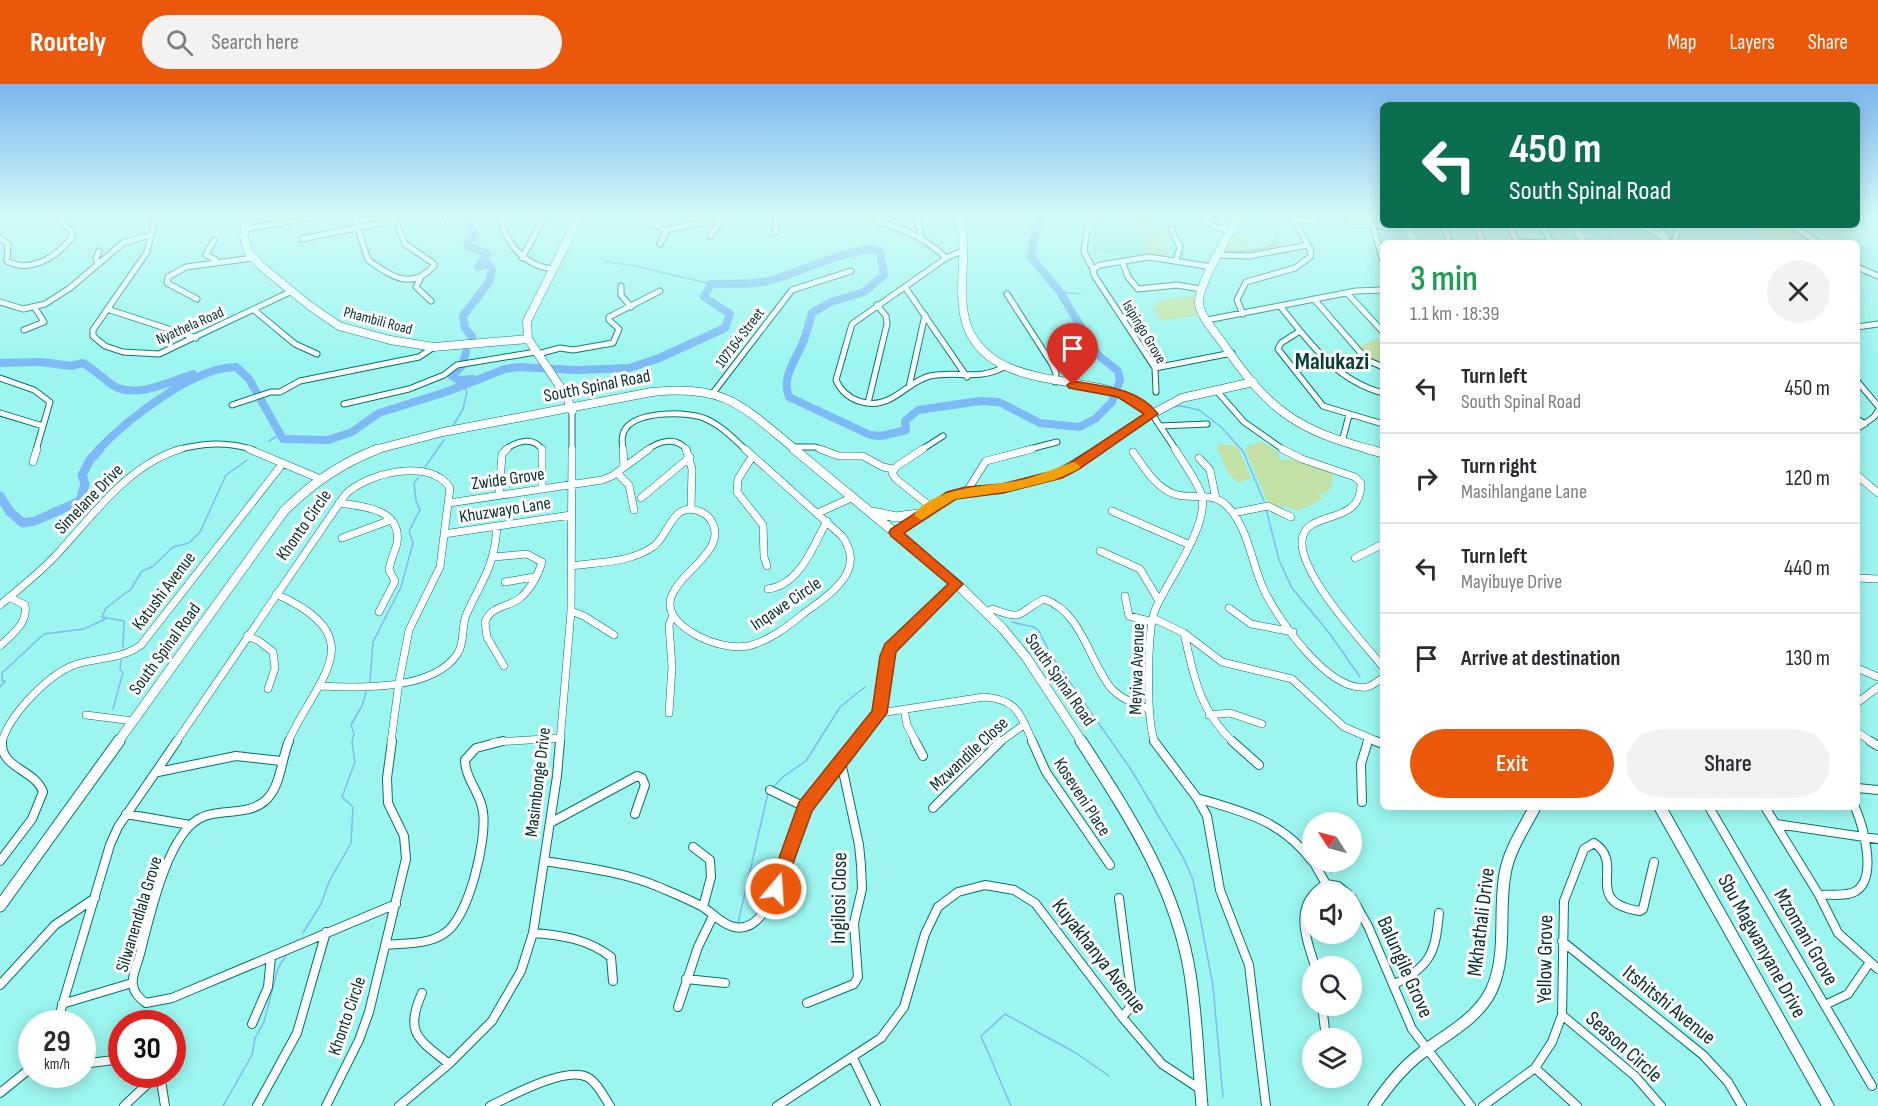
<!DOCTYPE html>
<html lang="en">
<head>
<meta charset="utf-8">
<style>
  body { margin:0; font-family:"Sofia Sans Condensed",sans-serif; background:#f2f2f3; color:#2b2b33; height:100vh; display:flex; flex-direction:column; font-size:22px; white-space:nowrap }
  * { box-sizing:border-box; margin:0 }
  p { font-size:20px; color:#7c7c81 }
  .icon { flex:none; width:33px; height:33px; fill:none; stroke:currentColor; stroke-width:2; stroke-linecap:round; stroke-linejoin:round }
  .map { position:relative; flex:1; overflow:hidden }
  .details { position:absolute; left:1380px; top:156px; width:480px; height:570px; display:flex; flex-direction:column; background:#fff; border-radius:9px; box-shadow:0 3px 15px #0003 }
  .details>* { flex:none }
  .guide { position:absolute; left:1380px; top:18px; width:480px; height:126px; border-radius:9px; box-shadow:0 3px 15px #0003; background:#0b6e4f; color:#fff; overflow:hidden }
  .needle { width:39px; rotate:306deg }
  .buttons { position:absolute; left:1302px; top:728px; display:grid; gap:12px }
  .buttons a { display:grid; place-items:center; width:60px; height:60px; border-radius:50%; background:#fff; box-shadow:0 3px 15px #0003; font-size:30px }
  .speed { position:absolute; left:18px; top:926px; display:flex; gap:12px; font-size:30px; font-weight:700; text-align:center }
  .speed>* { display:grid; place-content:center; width:78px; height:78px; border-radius:50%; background:#fff; box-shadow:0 3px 15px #0003; line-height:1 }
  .speed small { font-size:15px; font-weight:400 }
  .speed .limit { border:9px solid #d22; background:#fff; color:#111 }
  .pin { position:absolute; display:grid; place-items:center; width:51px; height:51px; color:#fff; margin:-62px -26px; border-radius:50% 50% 50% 0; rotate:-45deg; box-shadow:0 0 6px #0007 }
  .pin .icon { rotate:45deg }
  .me { position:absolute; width:66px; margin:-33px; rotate:18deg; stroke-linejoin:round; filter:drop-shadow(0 0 4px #0008) }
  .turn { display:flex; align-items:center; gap:21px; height:126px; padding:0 30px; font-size:27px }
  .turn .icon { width:78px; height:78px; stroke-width:2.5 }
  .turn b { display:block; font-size:42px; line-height:51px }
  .round { display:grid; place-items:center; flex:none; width:63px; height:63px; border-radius:32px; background:#f2f2f3 }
  .head { display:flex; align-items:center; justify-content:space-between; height:102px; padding:0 30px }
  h1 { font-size:36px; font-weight:600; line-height:45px; color:#1e9e55 }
  .primary-button { display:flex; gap:12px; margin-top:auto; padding:12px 30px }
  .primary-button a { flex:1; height:69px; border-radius:36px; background:#ea580c; color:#fff; font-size:24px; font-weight:600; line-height:69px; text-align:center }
  .primary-button a+a { background:#f2f2f3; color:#2b2b33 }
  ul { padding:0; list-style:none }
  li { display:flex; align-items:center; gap:18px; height:90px; padding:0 30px; border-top:2px solid #e1e1e2 }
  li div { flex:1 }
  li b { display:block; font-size:22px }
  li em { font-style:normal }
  header { display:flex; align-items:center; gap:36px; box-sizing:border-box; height:84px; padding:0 30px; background:#ea580c; color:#fff }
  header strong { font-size:28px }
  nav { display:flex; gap:33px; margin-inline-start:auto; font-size:21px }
  .search { width:420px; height:54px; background:#f2f2f3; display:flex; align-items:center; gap:15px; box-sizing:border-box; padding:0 21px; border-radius:33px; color:#7c7c81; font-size:22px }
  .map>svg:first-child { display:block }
  .built { fill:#85e9e1 }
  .green { fill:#c3e1a4 }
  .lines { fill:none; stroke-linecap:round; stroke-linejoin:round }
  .stream { stroke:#7db9f5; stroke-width:1.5 }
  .river-far1 { stroke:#7db9f5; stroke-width:8 }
  .river { stroke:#7db9f5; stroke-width:9 }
  .street-far2-casing { stroke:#00736d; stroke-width:7 }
  .street-far1-casing { stroke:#00736d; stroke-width:8 }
  .street-casing { stroke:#00736d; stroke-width:10 }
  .secondary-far2-casing { stroke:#00736d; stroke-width:9 }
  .secondary-far1-casing { stroke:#00736d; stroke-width:10 }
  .secondary-casing { stroke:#00736d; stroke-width:13 }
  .street-far2 { stroke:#fff; stroke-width:5 }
  .street-far1 { stroke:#fff; stroke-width:7 }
  .street { stroke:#fff; stroke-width:8 }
  .secondary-far2 { stroke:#fff; stroke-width:8 }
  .secondary-far1 { stroke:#fff; stroke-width:9 }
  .secondary { stroke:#fff; stroke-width:11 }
  .route { fill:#ea580c; stroke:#983908; stroke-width:1.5 }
  .slow { fill:#f59e0b }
  .labels { text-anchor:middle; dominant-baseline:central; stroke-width:6; stroke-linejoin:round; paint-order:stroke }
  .far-street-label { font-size:15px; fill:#062f2c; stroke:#fff }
  .street-label { font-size:18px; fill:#062f2c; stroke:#fff }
  .near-street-label { font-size:21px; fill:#062f2c; stroke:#fff }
  .district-label { font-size:24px; font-weight:bold; fill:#073c39; stroke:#fff }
</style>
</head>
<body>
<header>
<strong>Routely</strong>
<div class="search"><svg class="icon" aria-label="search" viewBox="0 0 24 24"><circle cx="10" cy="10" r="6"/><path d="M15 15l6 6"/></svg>Search here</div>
<nav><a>Map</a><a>Layers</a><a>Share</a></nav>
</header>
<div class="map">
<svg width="1878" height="1022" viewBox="0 0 1878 1022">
  <rect width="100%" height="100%" fill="#9cf6ef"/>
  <!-- built -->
  <path class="built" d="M1123,132H1135L1154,137L1151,147L1168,151L1165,173L1146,170L1128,172L1094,167L1092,137Z"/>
  <!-- green -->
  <path class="green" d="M1135,132L1154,137L1151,147L1168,151L1165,173L1146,170C1152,156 1141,149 1135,137L1113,133Z
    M1739,141H1787L1816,159H1763Z
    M1234,148L1247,152L1246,164C1251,164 1256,164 1260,163C1268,161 1268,155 1277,158L1279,165C1264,168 1237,176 1225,166Z
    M1193,211L1197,231L1195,232L1161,237L1152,224L1157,223L1156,218Z
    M1383,253V282L1370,277L1357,262Z
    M1261,357L1278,368L1280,376C1296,373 1320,380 1333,391L1331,405L1325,409H1318L1323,415L1298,427L1286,422L1280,424L1268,419L1245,365L1248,362Z
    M1219,360L1237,362L1251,394L1240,399C1226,393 1225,377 1217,365Z"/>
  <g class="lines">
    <!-- stream -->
    <path class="stream" d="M97,132L108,135
      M1599,141L1611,159
      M1230,168L1261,165L1274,161L1280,143L1277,132
      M605,178L631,181L711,200
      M1060,208L1080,210
      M1172,323L1181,322L1199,326L1221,343L1243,367L1264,417
      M453,342L463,325L467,308L463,302
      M269,357L279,351
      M425,383L444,356
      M1266,425L1279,476L1292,504L1330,550L1360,593
      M1012,538L1034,543L1039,547L1051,571L1132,687L1184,775L1193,796L1213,902L1223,1013
      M123,563L124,537L102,533L106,524L131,505L142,487L152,483L173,463L189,459L200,448L226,391L247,376
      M370,597L373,558L401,503L413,459L409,447L420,426L416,417L414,399L418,394
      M0,603L5,597L2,596V589L44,550L84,545L105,535
      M113,625L123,588L120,586L121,576
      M773,703L784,692L806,677L840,623L865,603
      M738,839L768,709
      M303,849L321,820L329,798L351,759L353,723L342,713L355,678L352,659L354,649L351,641L362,622L366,608
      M223,1022L252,971L255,954L264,938L278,884L287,870
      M1011,1022L981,952L1005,930L1076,969L1109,992"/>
    <!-- river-far1 -->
    <path class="river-far1" d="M469,132L467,139L475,149L467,161L487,170L478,183L488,180L492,186L489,198L463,232L465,244L472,253
      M466,268L462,282L452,292L458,296L473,295
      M0,279L41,278L71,282L83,279C94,285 103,295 114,302C136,315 171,297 193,290
      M98,366C127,336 193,283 236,283L249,295L283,355L328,356L352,348L379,329L446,308L505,285L518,283L577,286L629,284L657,275L725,244L730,230L704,213L711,200C728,199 746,201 763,198C794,193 853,159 880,167L884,191L864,208L831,218L812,229C809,239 807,248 803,258C796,277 781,292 789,313L870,351L881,352L906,346L905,337L918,326L980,317L999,318L1040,339L1079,343L1095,335L1112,318L1120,296L1118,287L1098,271L1060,208L1031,173L1035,146L1043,132"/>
    <!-- river -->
    <path class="river" d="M0,412L10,428L23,439L35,437L80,417L85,400L82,391L90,376L100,365"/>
    <defs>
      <path id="street-far2" d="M156,132L147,168L93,246V252L105,262L123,268L159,270L292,207
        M354,132L368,176C391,192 411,207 434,182L433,179L405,160L394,132
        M441,132L443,138
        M499,132C507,160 522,181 552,185
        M657,132L655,140L665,146L735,132
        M858,132C891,140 922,150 946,174
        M917,132L921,155
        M1199,132L1215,143L1231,147
        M1222,132L1225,146
        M1365,132L1373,142L1383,177
        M1294,136L1315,137
        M1348,137L1371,138
        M1443,141L1450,159
        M1476,141L1483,159
        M1509,141L1517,159
        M1542,141L1551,159
        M1642,141L1672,159
        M1655,141L1667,153
        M1791,141L1819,159
        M244,145L322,132
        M1171,145L1180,163L1176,177
        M775,148L777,132
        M710,152L723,133
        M0,154L8,160L7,177C31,190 58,172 72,153L71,146L56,132
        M302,155L395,136
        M214,156L206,171L216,176
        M1516,158L1545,159
        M1674,159L1679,141
        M660,160L667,146
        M962,167L946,174L852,240L836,296C845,317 870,325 890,315C904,308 914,296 930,292C959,286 977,298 1006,282
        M1219,171L1249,172L1308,161
        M522,174L545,132
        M1122,177L1128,193L1138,205L1177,201L1201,205
        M98,180L96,174L99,167
        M1857,183L1878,192
        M1093,185L1084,168L1087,144L1097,132
        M421,193L416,203L431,217
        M621,202V211L631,223
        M905,203L967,293
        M1347,209L1383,248
        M1007,210L1052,280L1056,289L1055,298
        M197,215L167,199L168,193L186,183L253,174
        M1314,215L1367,276L1383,283
        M0,218L23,225L45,220L70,204L123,159L150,151
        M1280,222C1310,259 1335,296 1383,309
        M107,225L196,254
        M254,226L295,260L317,270
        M1243,230L1237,216L1246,198L1295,184L1310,173L1311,167L1292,132
        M1207,236L1356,207L1383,206
        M1857,243L1878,240
        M24,246L44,238L35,224
        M1300,247L1281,259L1278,265L1323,322L1383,340
        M538,270L560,264L573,266L613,259L619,245L609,236V233L660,207
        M1155,284L1232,269
        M0,294L34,306L50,318L36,366
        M1857,297L1878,322
        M909,303L925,231
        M1216,306L1244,338L1284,366
        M1156,308L1155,284L1094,191L1093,185L1100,181L1149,173L1212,183
        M713,309L792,206L851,187
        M868,319L887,240L886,232L877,221
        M344,320L409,305L444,291L457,281L536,268
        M232,321L271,308H280L300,297L419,273L434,263
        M0,329L43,342
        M1152,330L1176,366
        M1857,335L1865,340
        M1161,342L1207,340
        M1857,345L1874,333L1878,327
        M1342,358L1349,331
        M794,363H815L824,366
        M176,366C203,359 227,357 254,366
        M505,366C516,357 534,352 542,366
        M572,366V327
        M623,366C622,358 621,351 626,344C639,327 688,327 706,335C722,342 734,355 746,366
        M647,366C659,357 676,352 687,366
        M921,366L943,352
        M1026,366L1057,358"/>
      <path id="street-far1" d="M249,365L318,394
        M542,365V405
        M623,365L624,383
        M686,365L692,385L691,424
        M820,365L839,372H863L883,383L893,385
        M923,365L897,382L892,389L896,395L931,423
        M1282,365L1302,375L1355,393L1361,399C1362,444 1304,424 1302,457C1300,491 1362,557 1383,583
        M1133,368C1144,383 1155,403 1174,410C1191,416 1212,407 1226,421C1248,442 1251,477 1263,504C1277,534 1328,609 1367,603C1372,602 1378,597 1383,594
        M752,373L738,395L737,408L763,441L764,473L767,482
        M1199,374L1210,386L1216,415
        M33,378L37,365
        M617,389L629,401L634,426
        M1857,391L1878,409
        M967,407L986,377L1032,365
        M499,411L502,370L507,365
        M641,414L690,373
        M339,419C363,422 402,425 397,459C395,468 390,477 389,486L395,497L379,528
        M449,419L602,396L612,392L649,365
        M1112,427L1190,461
        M818,429L853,413
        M1233,429L1268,422L1291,433
        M444,450L571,431
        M342,454L391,436
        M1100,467L1140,485L1159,517
        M494,473L527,470L542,478C538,491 530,506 519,515C506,524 492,521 485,538L487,553L504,582
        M1355,474L1383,460
        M571,482C598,478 631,479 654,462C669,450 672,420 696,426C703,428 710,433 713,440C731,480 622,508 696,551C711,559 731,565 748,562C769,557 787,543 803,530C828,511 868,488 842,452L745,365
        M1857,494L1878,495
        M505,498L534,493
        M768,505C800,501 813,462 827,437
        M276,510C375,554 317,593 288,658
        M1125,512L1129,532L1153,538
        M0,521C20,504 41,488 59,468C94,430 129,380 181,365
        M1229,524L1251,540L1293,548
        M571,527L584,532L614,551
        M986,528L993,525C1026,538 1017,528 1044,515C1082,528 1089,577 1111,604C1121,615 1135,620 1148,625
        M1153,534L1184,549L1222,578L1292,595L1344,643L1379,658
        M1184,549C1194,594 1199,625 1233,658
        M247,552L259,557L273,568L275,584L268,605
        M0,562C12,550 28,540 25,521L9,513
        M1857,584L1878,593
        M320,602C359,604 434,607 458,569C465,557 461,541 467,529C483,494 494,484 497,443
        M1857,619L1878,603
        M904,625L907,641L916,658
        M669,629L672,583L669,541L673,531
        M880,629L984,613C1018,615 1020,631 1033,658
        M86,631L133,637
        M1209,631L1230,629L1262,640
        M1857,648L1872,658
        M2,658C9,631 48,591 74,581C97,573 121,576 141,561L283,379
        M176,658L345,411C366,389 431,373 450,404L440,483L409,546L399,598L391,658
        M494,658L561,654
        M560,658L571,527L572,365
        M857,658L880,629L890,564L957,500
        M1000,658L1025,640
        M1155,658C1146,638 1147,547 1155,526C1167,497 1208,444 1202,413C1199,399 1182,377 1175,365
        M1367,658L1368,655"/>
      <path id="street" d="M289,657C281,676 281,702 266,716C245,735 213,721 193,739C165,762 149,835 140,870C138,879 131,892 133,901C134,909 140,915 146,919L172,914L396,820
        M915,657L923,672
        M1032,657L1046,688L1110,781
        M1154,657L1197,714L1207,732L1220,806L1249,881L1266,1022
        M1232,657L1259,681
        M1375,657L1383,660
        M1870,657L1878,662
        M158,688L236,672L281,677
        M1857,704L1878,706
        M770,706L805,723
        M1197,714C1244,728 1281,736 1312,777
        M1362,718L1361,680L1368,657
        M1709,723L1872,1002
        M1765,723L1819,811L1838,849L1878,885
        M933,724L1001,657
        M126,730L190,741
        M550,739L637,692L642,694L645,701L635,730
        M1776,740L1878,755
        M693,763L710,776L711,793L703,823
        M0,777L32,735L43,708C35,685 0,685 2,657
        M544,777C582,783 624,788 659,803C673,809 688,815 701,822C712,828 719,838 731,842C774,858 792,751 804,725C813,707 844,674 858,657
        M1313,777L1326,800
        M1819,811C1830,810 1846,813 1856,807C1878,793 1863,742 1855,723
        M1119,814L1132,915L1129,925L1122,933
        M1352,814L1368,842L1412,945L1471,1022
        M533,849C561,851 588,855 611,873L613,897
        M1562,857L1703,971L1728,998L1742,1022
        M386,861C405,859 428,861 445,849C469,833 487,756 483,728C481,709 465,695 465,676L476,664L503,657
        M1315,882C1305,851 1293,820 1326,800L1338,802L1348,810
        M686,895L725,899
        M0,901L55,841L95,814
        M1393,901C1431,881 1435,871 1439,829
        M422,909C404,949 418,955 449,980
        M807,919L854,900L858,893L854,839L862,805L861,781L859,761L841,678
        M62,920L132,899
        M1322,921L1326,954
        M1825,921L1848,910L1870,878
        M678,923L698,863L713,832
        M1562,931L1635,992L1661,1022
        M57,939L110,761L118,743L177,657
        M252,940L268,903L271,873
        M853,974L876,1022
        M82,980L122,975
        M1535,984L1577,1022
        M160,990L165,1022
        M0,1009L32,983
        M124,1022L158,990
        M257,1022L297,949L326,848
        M326,1022L359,956L369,928L406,775L404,752L388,719L387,694L392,657
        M399,1022L449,980L492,937L521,887L533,849L557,692L560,657
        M490,1022C511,1012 565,982 587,993C597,998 604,1013 610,1022
        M777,1022L881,954L904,923L925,850L938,823L958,808L985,801L1014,806L1035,819L1122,933L1162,980L1200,1005
        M1483,1022L1535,984L1552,958L1562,931L1564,817L1584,765L1594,759C1627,780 1580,818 1640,827L1643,825L1654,778"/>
      <path id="secondary-far2" d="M246,132L244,153L249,169L261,182L310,222L339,242L390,256L434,263L528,255
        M959,132C970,167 955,206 967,242C988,298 1061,293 1108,306C1125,311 1138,319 1152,330
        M1239,132C1229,151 1198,200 1199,219C1200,232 1214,247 1222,258C1267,324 1294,346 1373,366
        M1408,141L1414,159
        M1575,141L1584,159
        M572,327L567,313L528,255L527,237L580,132
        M374,366L443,348L652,308C726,300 742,322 796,366
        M1098,366L1152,330L1182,314L1253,298"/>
      <path id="secondary-far1" d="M794,365L957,500L1003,545L1026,573L1082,658
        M1367,365L1383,369
        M873,428L896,433L918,430
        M895,448L952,411L967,407L1002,405L1058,390L1100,365
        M118,658L284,427C312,399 341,379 378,365"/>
      <path id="secondary" d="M1081,657C1128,730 1176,802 1190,890C1197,933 1198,978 1202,1022
        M1660,723L1828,1022
        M0,822L119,657
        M1374,1022C1387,1003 1401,985 1419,971C1444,951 1476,937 1491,907C1508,871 1498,829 1505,790C1509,766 1524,744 1535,723"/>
    </defs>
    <!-- street-far2 casing -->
    <use href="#street-far2" class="street-far2-casing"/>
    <!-- street-far1 casing -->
    <use href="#street-far1" class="street-far1-casing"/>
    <!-- street casing -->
    <use href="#street" class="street-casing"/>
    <!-- secondary-far2 casing -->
    <use href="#secondary-far2" class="secondary-far2-casing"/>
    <!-- secondary-far1 casing -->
    <use href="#secondary-far1" class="secondary-far1-casing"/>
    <!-- secondary casing -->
    <use href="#secondary" class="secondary-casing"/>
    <!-- street-far2 -->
    <use href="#street-far2" class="street-far2"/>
    <!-- street-far1 -->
    <use href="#street-far1" class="street-far1"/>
    <!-- street -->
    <use href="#street" class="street"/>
    <!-- secondary-far2 -->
    <use href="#secondary-far2" class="secondary-far2"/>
    <!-- secondary-far1 -->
    <use href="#secondary-far1" class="secondary-far1"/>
    <!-- secondary -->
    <use href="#secondary" class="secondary"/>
  </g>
  <!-- sky -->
  <linearGradient id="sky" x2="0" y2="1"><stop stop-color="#7db6ed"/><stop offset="0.48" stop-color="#d2fbf8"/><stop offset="1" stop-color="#d2fbf8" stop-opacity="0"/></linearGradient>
  <rect width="1878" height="275" fill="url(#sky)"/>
  <!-- route -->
  <path class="route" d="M1073,297C1102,302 1139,304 1158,330L1079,385L1062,394L1002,409L956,415L904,449L963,500L896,568L887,629L812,727L782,810L776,813L770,810L768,805L799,718L872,627L880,572L885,560L948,500L891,452L889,448L891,445L947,408L967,403L1002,400L1054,387L1070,379L1144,330L1118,313L1069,304L1067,301Z"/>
  <!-- slow -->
  <path class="slow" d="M1074,378L1080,382L1079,385L1054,396L1011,407L955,415L921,436L914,431C934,401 994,403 1026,395C1043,390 1058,383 1074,378Z"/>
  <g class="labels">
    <!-- far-street labels -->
    <g class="far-street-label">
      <text transform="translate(378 237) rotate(15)">Phambili Road</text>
      <text transform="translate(190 242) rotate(-24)">Nyathela Road</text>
      <text transform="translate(1144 248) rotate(59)">Isipingo Grove</text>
      <text transform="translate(740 254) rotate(-53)">107164 Street</text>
    </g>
    <!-- street labels -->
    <g class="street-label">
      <text transform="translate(597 302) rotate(-11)">South Spinal Road</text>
      <text transform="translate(508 395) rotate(-8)">Zwide Grove</text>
      <text transform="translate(89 415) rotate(-46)">Simelane Drive</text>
      <text transform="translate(505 426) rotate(-9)">Khuzwayo Lane</text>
      <text transform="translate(304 441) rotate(-55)">Khonto Circle</text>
      <text transform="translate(164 507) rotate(-53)">Katushi Avenue</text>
      <text transform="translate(786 520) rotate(-34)">Inqawe Circle</text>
      <text transform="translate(165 565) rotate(-54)">South Spinal Road</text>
      <text transform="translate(1137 585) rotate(-88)">Meyiwa Avenue</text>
      <text transform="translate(1060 596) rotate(55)">South Spinal Road</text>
      <text transform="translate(969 670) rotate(-43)">Mzwandile Close</text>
      <text transform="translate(538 698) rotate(-83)">Masimbonge Drive</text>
      <text transform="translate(1082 713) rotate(57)">Koseveni Place</text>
      <text transform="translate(139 830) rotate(-73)">Silwanendlala Grove</text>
      <text transform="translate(347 932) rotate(-71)">Khonto Circle</text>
    </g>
    <!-- near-street labels -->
    <g class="near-street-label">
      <text transform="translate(839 814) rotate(-89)">Ingilosi Close</text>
      <text transform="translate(1481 838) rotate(-83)">Mkhathali Drive</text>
      <text transform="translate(1806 853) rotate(60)">Mzomani Grove</text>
      <text transform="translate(1762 862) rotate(61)">Sbu Magwanyane Drive</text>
      <text transform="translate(1099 872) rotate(52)">Kuyakhanya Avenue</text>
      <text transform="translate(1545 875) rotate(-89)">Yellow Grove</text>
      <text transform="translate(1405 883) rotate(66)">Balungile Grove</text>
      <text transform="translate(1669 921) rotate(39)">Itshitshi Avenue</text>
      <text transform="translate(1624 963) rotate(42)">Season Circle</text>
    </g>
    <!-- district labels -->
    <g class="district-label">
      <text x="1332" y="277">Malukazi</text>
    </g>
  </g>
</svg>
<div class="buttons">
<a><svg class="needle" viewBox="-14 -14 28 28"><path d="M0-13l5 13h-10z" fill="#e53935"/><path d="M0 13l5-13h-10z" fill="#7c7c81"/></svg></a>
<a><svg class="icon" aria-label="sound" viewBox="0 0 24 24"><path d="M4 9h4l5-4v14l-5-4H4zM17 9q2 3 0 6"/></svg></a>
<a><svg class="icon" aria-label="search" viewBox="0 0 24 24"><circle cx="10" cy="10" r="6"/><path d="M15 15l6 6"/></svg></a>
<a><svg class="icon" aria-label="layers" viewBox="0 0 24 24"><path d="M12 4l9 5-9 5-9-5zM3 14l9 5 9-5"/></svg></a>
</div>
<div class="speed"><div>29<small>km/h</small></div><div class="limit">30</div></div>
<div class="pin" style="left:1073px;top:301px;background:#d93025"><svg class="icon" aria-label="arrive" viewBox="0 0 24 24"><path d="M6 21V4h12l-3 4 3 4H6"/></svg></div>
<svg class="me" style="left:776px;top:805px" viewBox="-20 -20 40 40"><circle r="17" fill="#ea580c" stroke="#fff" stroke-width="3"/><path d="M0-11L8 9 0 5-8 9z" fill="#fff"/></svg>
<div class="guide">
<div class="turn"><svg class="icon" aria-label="left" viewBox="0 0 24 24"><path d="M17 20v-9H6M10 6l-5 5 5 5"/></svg><div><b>450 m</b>South Spinal Road</div></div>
</div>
<section class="details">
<div class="head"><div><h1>3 min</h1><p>1.1 km · 18:39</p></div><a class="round"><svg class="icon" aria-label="close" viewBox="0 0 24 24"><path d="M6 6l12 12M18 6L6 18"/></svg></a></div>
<ul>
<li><svg class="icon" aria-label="left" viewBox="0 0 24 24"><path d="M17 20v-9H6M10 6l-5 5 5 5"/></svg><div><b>Turn left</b><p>South Spinal Road</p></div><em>450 m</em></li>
<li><svg class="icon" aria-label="right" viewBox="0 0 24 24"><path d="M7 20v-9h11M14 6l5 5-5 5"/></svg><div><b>Turn right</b><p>Masihlangane Lane</p></div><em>120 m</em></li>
<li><svg class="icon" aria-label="left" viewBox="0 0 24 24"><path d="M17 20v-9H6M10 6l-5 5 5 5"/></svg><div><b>Turn left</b><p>Mayibuye Drive</p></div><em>440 m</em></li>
<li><svg class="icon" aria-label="arrive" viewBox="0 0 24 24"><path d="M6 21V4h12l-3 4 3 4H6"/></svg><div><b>Arrive at destination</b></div><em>130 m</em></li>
</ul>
<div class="primary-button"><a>Exit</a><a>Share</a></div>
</section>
</div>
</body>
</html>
